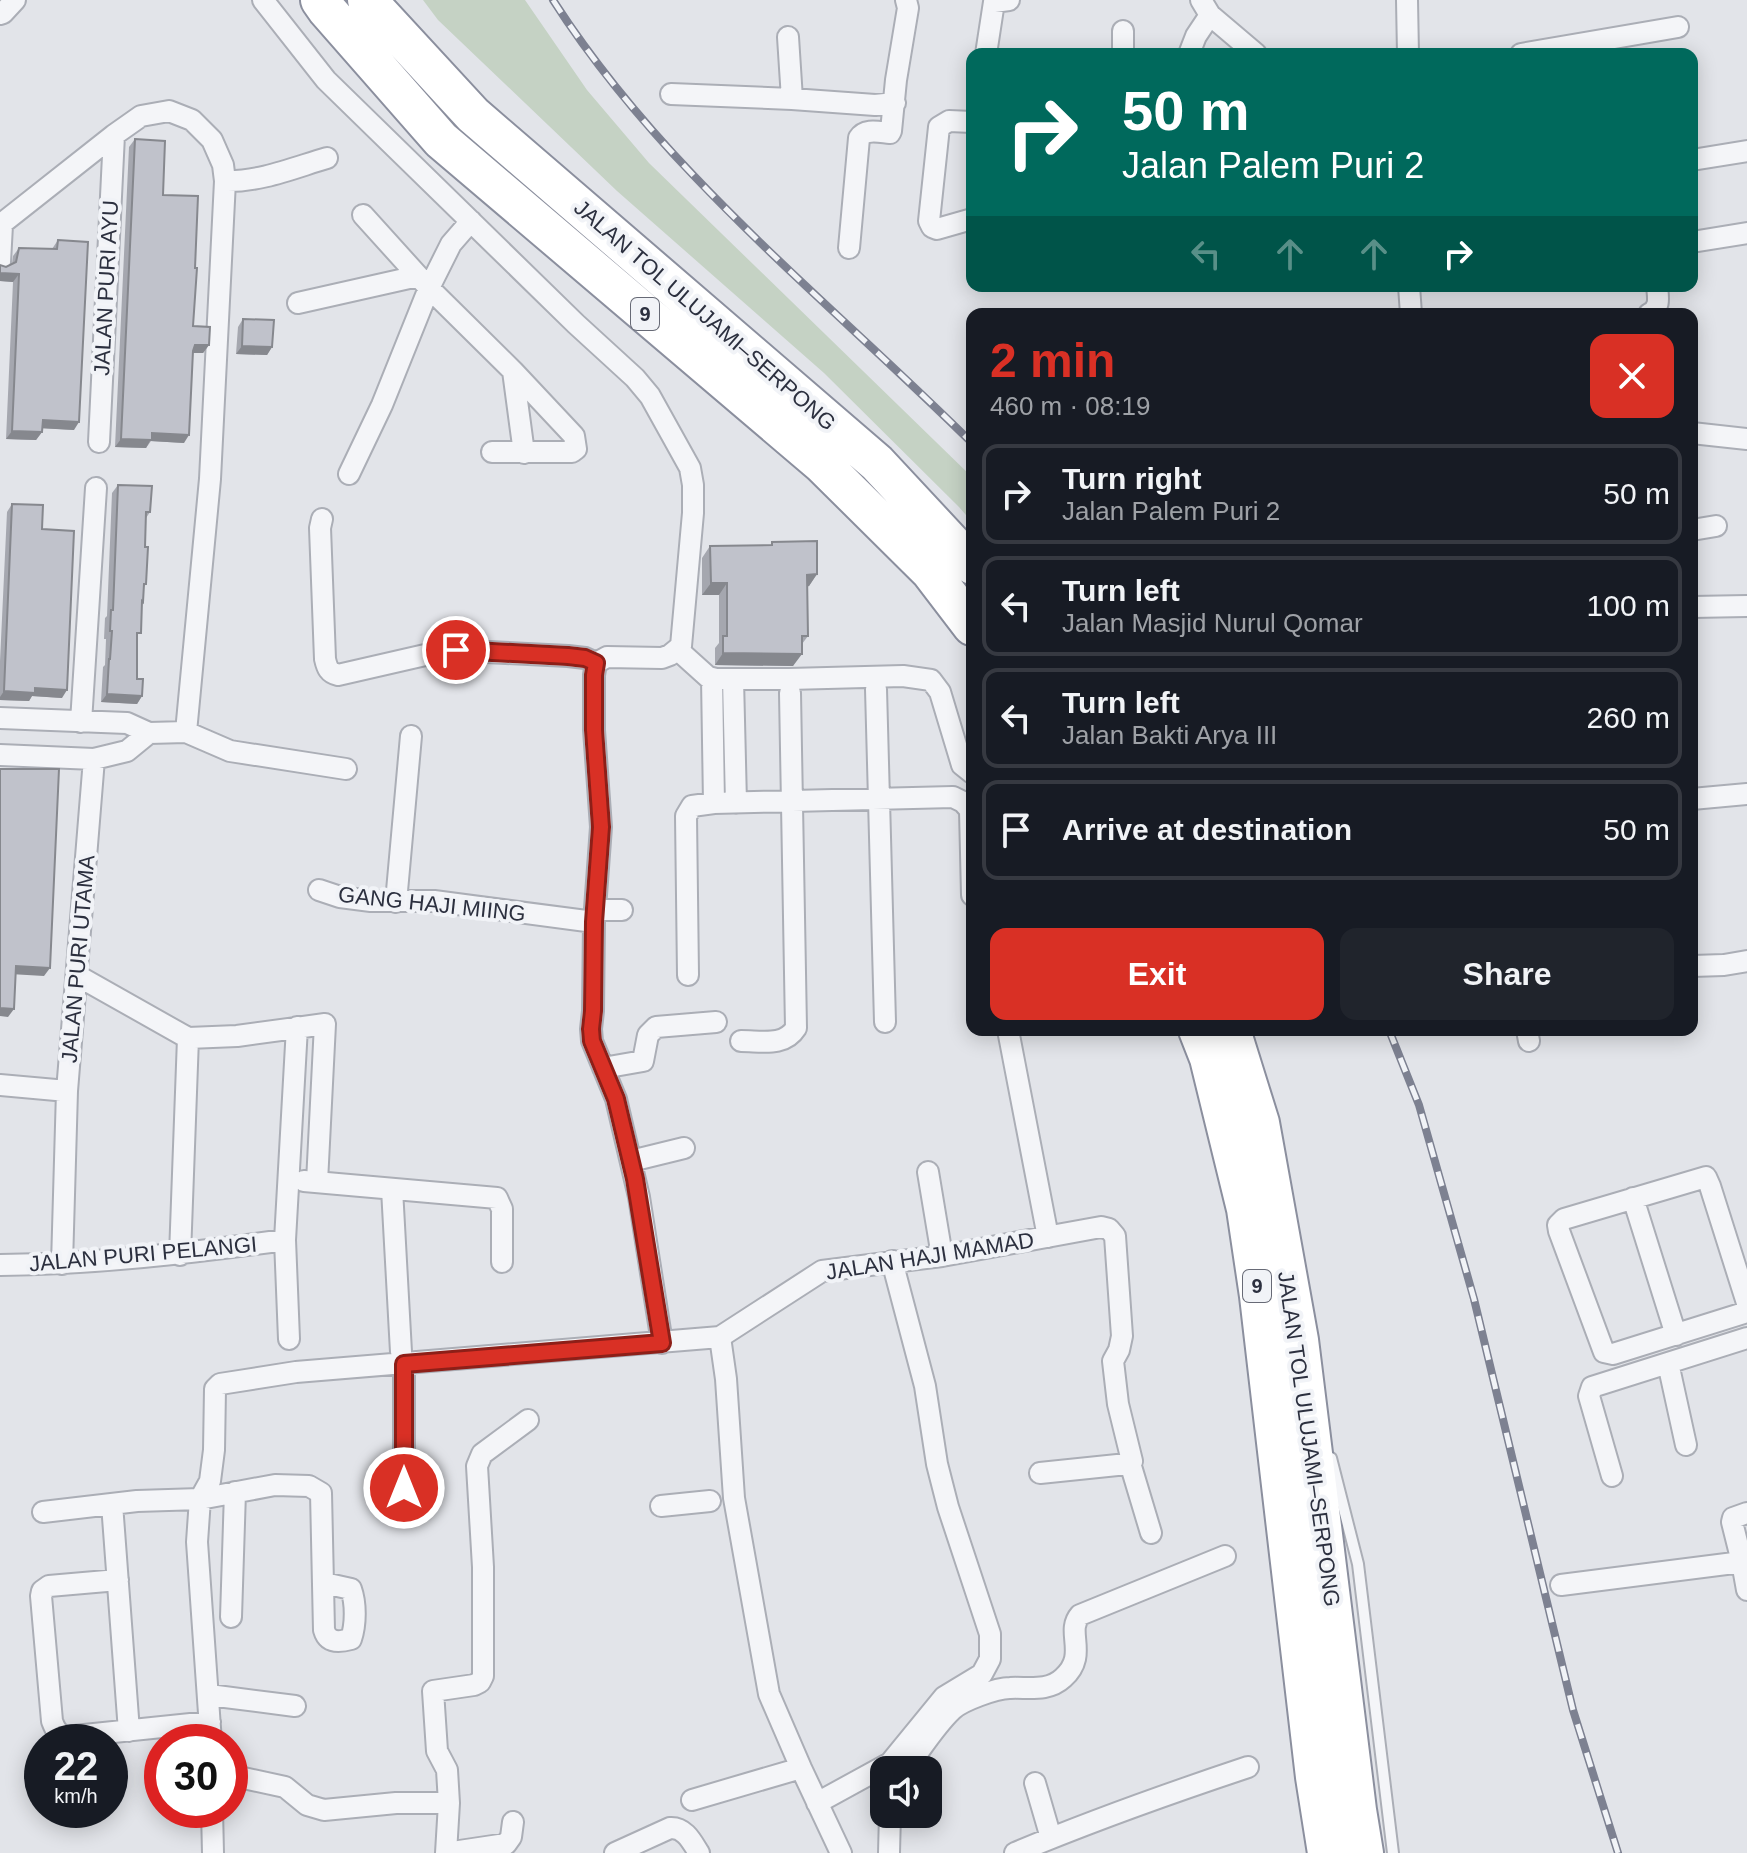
<!DOCTYPE html>
<html lang="en">
<head>
<meta charset="utf-8">
<style>
  body { margin:0; font-family:Arial,sans-serif; background:#20242c; color:#f1f3f6; height:100vh; display:flex; flex-direction:column; font-size:30px; white-space:nowrap }
  * { box-sizing:border-box; margin:0 }
  p { font-size:26px; color:#9ea1a6 }
  .icon { flex:none; width:44px; height:44px; fill:none; stroke:currentColor; stroke-width:2; stroke-linecap:round; stroke-linejoin:round }
  .map { position:relative; flex:1; overflow:hidden }
  .sheet { position:absolute; left:966px; top:308px; width:732px; height:728px; display:flex; flex-direction:column; background:#171b24; border-radius:16px; box-shadow:0 4px 20px #0003 }
  .sheet>* { flex:none }
  .banner { position:absolute; left:966px; top:48px; width:732px; height:244px; border-radius:16px; box-shadow:0 4px 20px #0003; background:#00695c; color:#fff; overflow:hidden }
  .tools { position:absolute; left:870px; top:1756px; display:grid; gap:16px }
  .tools a { display:grid; place-items:center; width:72px; height:72px; border-radius:16px; background:#171b24; box-shadow:0 4px 20px #0003; font-size:40px }
  .speed { position:absolute; left:24px; top:1724px; display:flex; gap:16px; font-size:40px; font-weight:700; text-align:center }
  .speed>* { display:grid; place-content:center; width:104px; height:104px; border-radius:50%; background:#171b24; box-shadow:0 4px 20px #0003; line-height:1 }
  .speed small { font-size:20px; font-weight:400 }
  .speed .limit { border:12px solid #d22; background:#fff; color:#111 }
  .pin { position:absolute; display:grid; place-items:center; width:68px; height:68px; color:#fff; margin:-34px; border:4px solid #fff; border-radius:50%; box-shadow:0 2px 8px #0007 }
  .me { position:absolute; width:88px; margin:-44px; rotate:0deg; stroke-linejoin:round; filter:drop-shadow(0 0 6px #0008) }
  .turn { display:flex; align-items:center; gap:28px; height:168px; padding:0 24px; font-size:36px }
  .turn .icon { width:104px; height:104px; stroke-width:2.5 }
  .turn b { display:block; font-size:56px; line-height:68px }
  .lanes { display:flex; align-items:center; height:76px; padding:0 24px; background:#0003; justify-content:center; gap:40px; direction:ltr }
  .lanes .off { opacity:.35 }
  .round { display:grid; place-items:center; flex:none; width:84px; height:84px; border-radius:16px; background:#20242c }
  .headline { display:flex; align-items:center; justify-content:space-between; height:136px; padding:0 24px }
  h1 { font-size:48px; font-weight:700; line-height:60px; color:#d93025 }
  .button { display:flex; gap:16px; margin-top:auto; padding:16px 24px }
  .button a { flex:1; height:92px; border-radius:16px; background:#d93025; color:#fff; font-size:32px; font-weight:700; line-height:92px; text-align:center }
  .button a+a { background:#20242c; color:#f1f3f6 }
  ul { padding:0; list-style:none }
  li { display:flex; align-items:center; gap:24px; height:100px; margin:0 16px 12px; padding:0 8px; border:4px solid #363941; border-radius:16px }
  li div { flex:1 }
  li b { display:block; font-size:30px }
  li em { font-style:normal }
  .map>svg:first-child { display:block }
  .green { fill:#c5d2c4 }
  .lines { fill:none; stroke-linecap:round; stroke-linejoin:round }
  .lane-casing { stroke:#abaeb6; stroke-width:14 }
  .street-casing { stroke:#abaeb6; stroke-width:24 }
  .highway-casing { stroke:#8b8f9e; stroke-width:42 }
  .lane { stroke:#f4f5f8; stroke-width:10 }
  .street { stroke:#f4f5f8; stroke-width:20 }
  .highway { stroke:#fff; stroke-width:38 }
  .rail-casing { stroke:#7d8191; stroke-width:8 }
  .rail { stroke:#f1f3f7; stroke-width:5; stroke-dasharray:15; stroke-linecap:butt }
  .wall { fill:#a5a7af }
  .shaded-wall { fill:#86888e }
  .building { fill:#c0c2cb; stroke:#86888e; stroke-width:2 }
  .route-casing { stroke:#8d1f18; stroke-width:20 }
  .route { stroke:#d93025; stroke-width:14 }
  .labels { text-anchor:middle; dominant-baseline:central; stroke-width:8; stroke-linejoin:round; paint-order:stroke }
  .shield { fill:#f1f3f7; stroke:#676a76; stroke-width:2 }
  .shield-label { font-size:20px; font-weight:bold; fill:#2c303f }
  .street-label { font-size:22px; fill:#2c303f; stroke:#f1f3f7 }
</style>
</head>
<body>
<div class="map">
<svg width="1747" height="1853" viewBox="0 0 1747 1853">
  <rect width="100%" height="100%" fill="#e2e4e9"/>
  <!-- green -->
  <path class="green" d="M423,0H525L587,90L649,163L972,477V522L959,507L824,373L617,191L438,20Z"/>
  <g class="lines">
    <defs>
      <path id="lane" d="M1331,1458L1358,1564L1393,1853"/>
      <path id="street" d="M263,0L326,80L576,324L635,378L650,396L690,468L693,485V513L681,646L670,655L662,658L607,657L596,663
        M1201,0L1210,15L1256,54
        M1407,0L1408,54
        M0,14L3,13L15,0
        M788,37L792,99
        M986,54L994,2L1009,0
        M1123,54V31
        M1189,54L1196,36L1210,15
        M1521,54L1678,27
        M671,94L792,99L875,105L895,103
        M972,122L949,121L939,127L929,221L932,227L937,229L972,219
        M1692,160L1747,151
        M225,181C260,182 293,168 327,158
        M363,215L429,288L513,371L574,436L576,449L572,452H492
        M0,225L114,135L141,116L169,111L192,120L212,140L223,165L225,181L210,479L186,732
        M1692,242L1747,233
        M849,248L859,138C865,128 879,132 890,133L891,131L896,80L908,8L906,0
        M0,262L2,225
        M1409,286L1411,314
        M298,303L418,276
        M1649,314C1661,308 1658,297 1657,286
        M513,371L524,453
        M1692,433L1747,439
        M99,442L114,135
        M349,474L382,405L429,288L451,244L471,221
        M322,519L320,528L325,659C327,668 329,673 338,675L447,650L568,656L585,658L596,663
        M1692,530L1716,526
        M1692,607L1747,606
        M678,650L708,677L716,679H789L903,676L931,680L940,692L962,765L972,773
        M596,663L594,675V730L601,827L594,922L593,1011L591,1029L592,1041L616,1099L639,1197L662,1343
        M733,679L736,803
        M876,689L885,1022
        M0,718L127,723L149,733L186,732L230,751L346,769
        M81,722L96,488
        M0,755L94,759L127,751L149,733
        M1692,799L1747,794
        M714,803L953,797L963,802L970,810L972,895
        M319,890L340,897L371,901H434L594,922
        M396,902L411,736
        M595,910H622
        M1692,966L1724,965L1747,961
        M688,975L686,816L692,806L714,803L712,678
        M78,976L188,1038L237,1036L325,1024L317,1182
        M1008,1030L1048,1237
        M1527,1030L1529,1041
        M741,1041C762,1041 784,1047 796,1028L790,693
        M603,1068L643,1061L648,1035L656,1027L716,1022
        M0,1085L67,1091
        M631,1161L684,1148
        M928,1172L942,1256
        M304,1181L497,1198L502,1209V1262
        M392,1189L401,1352
        M1633,1198L1676,1335
        M180,1255L188,1038
        M62,1264L67,1091L94,759
        M0,1265C96,1264 190,1253 285,1240
        M1747,1303L1710,1186L1706,1177L1564,1219L1558,1225L1559,1231L1604,1352L1613,1354L1747,1312
        M720,1337L726,1379L734,1498L769,1694L801,1768L841,1853
        M289,1339L285,1240L297,1027
        M1668,1363L1686,1445
        M1130,1463L1151,1533
        M1612,1476L1589,1396L1592,1387L1747,1338
        M404,1488V1364
        M112,1504L129,1731
        M661,1506L710,1501
        M43,1512L137,1501L200,1499L275,1485L309,1486L321,1493L324,1630C328,1644 340,1642 351,1639C356,1624 356,1603 351,1589L324,1583
        M1747,1513L1733,1518L1732,1522L1742,1562L1747,1590
        M118,1580L49,1586L42,1591L41,1596L52,1721C55,1729 57,1733 65,1737L210,1722
        M1561,1585L1742,1562
        M231,1617L235,1492
        M209,1695L295,1706
        M211,1742L197,1542L200,1499L210,1481L214,1450L215,1389L220,1384L296,1372L720,1337L822,1271L942,1256L1101,1227L1109,1229L1115,1236L1122,1336L1119,1350L1113,1361L1118,1404L1132,1461L1127,1464L1040,1473
        M905,1770C920,1751 934,1727 952,1710C961,1701 996,1688 1010,1688C1028,1687 1048,1692 1063,1678C1089,1655 1065,1632 1080,1615L1225,1556
        M230,1775L285,1787L307,1805L324,1810L396,1803H449
        M1035,1783L1051,1838
        M692,1800L801,1768
        M817,1803L890,1763L944,1697L982,1674L990,1659V1634L948,1507L937,1464L925,1386L892,1261
        M212,1810L213,1853
        M446,1853L449,1803L447,1770L437,1751L433,1691L474,1685L480,1682L483,1676V1567L477,1466L482,1454L528,1420
        M446,1853L506,1844L511,1837L513,1822
        M615,1853L670,1828C685,1827 692,1842 699,1853
        M889,1853L890,1814
        M1015,1853C1091,1821 1170,1793 1248,1767"/>
      <path id="highway" d="M320,0L327,10L441,140L822,464L930,571L972,626
        M367,0L473,115L877,463L972,565
        M1198,1030L1209,1058L1246,1209L1259,1296L1315,1777L1327,1853
        M1231,1030L1260,1123L1299,1340L1357,1810L1364,1853"/>
    </defs>
    <!-- lane casing -->
    <use href="#lane" class="lane-casing"/>
    <!-- street casing -->
    <use href="#street" class="street-casing"/>
    <!-- highway casing -->
    <use href="#highway" class="highway-casing"/>
    <!-- lane -->
    <use href="#lane" class="lane"/>
    <!-- street -->
    <use href="#street" class="street"/>
    <!-- highway -->
    <use href="#highway" class="highway"/>
    <defs>
      <path id="rail" d="M553,0C664,173 828,300 972,443
        M1389,1030L1419,1105L1474,1299L1573,1710L1618,1853"/>
    </defs>
    <!-- rail casing -->
    <use href="#rail" class="rail-casing"/>
    <!-- rail -->
    <use href="#rail" class="rail"/>
  </g>
  <!-- wall -->
  <path class="wall" d="M135,139L163,195L193,326L209,345L203,353H193L184,443L151,441L146,448L115,447L129,147Z
    M58,240L74,430L42,428V432L36,440L6,439L13,282L0,281V265L6,267L12,264L13,256L19,248L52,249Z
    M243,319L272,347L267,355L236,354L238,327Z
    M118,485L150,512L146,518L145,547L146,584L144,587L143,602L142,604L137,639V679L142,696L137,704L101,702L103,667L105,665L106,639H104L105,618L107,616L112,493Z
    M12,504L42,529L62,698L32,696L29,701L0,700V661L7,512Z
    M772,542L817,574L809,586L807,587L808,636L802,644L793,666L715,665V648L719,643V595H702V558L710,546H770Z"/>
  <!-- shaded-wall -->
  <path class="shaded-wall" d="M0,273L19,274L13,282L0,281Z
    M195,345H209L203,353H189Z
    M242,346L272,347L267,355L236,354Z
    M43,420L79,422L74,430L37,428Z
    M12,431L42,432L36,440L6,439Z
    M152,433L189,435L184,443L150,441L146,448L115,447L121,439Z
    M817,574L809,586L799,587L807,575Z
    M711,583H727L719,595H702Z
    M723,653L802,654L793,666L715,665Z
    M35,688L67,690L62,698L32,696L29,701L0,700V697L4,691Z
    M107,694L142,696L137,704L101,702Z
    M16,966L50,968L44,976L10,974Z
    M0,1008L14,1009L8,1017L0,1016Z"/>
  <!-- building -->
  <path class="building" d="M135,139L165,141L163,195L198,196L195,268H197L193,326L210,327L209,345H195L193,351L189,435L152,433V440L121,439Z
    M58,240L88,242L79,422L43,420L42,432L12,431L19,274L0,273V265L6,267L16,262L19,248L57,249Z
    M243,319L274,320L272,347L242,346Z
    M118,485L152,486L150,512H146L145,547H148L146,584H144L143,602L142,601L141,633H137V679H143L142,696L107,694L109,659H110L112,631H110L111,610H113Z
    M12,504L43,505L42,529L74,531L67,690L35,688V693L4,691Z
    M817,541V574L807,575L808,636H802V654L723,653V636H727V583H711L710,546L772,545V542Z
    M0,769H59L50,968L16,966L14,1009L0,1008Z"/>
  <g class="lines">
    <defs>
      <path id="route" d="M404,1488V1364L662,1343L635,1179L616,1099L592,1041L591,1029L593,1011L594,922L601,827L594,730V675L596,663L585,658L568,656L456,650"/>
    </defs>
    <!-- route casing -->
    <use href="#route" class="route-casing"/>
    <!-- route -->
    <use href="#route" class="route"/>
  </g>
  <g class="labels">
    <!-- shield labels -->
    <g class="shield">
      <rect x="631" y="298" width="28" height="32" rx="6"/>
      <rect x="1243" y="1270" width="28" height="32" rx="6"/>
    </g>
    <g class="shield-label">
      <text x="645" y="314">9</text>
      <text x="1257" y="1286">9</text>
    </g>
    <!-- street labels -->
    <g class="street-label">
      <text transform="translate(106 288) rotate(-87)">JALAN PURI AYU</text>
      <text transform="translate(705 315) rotate(41)">JALAN TOL ULUJAMI–SERPONG</text>
      <text transform="translate(432 904) rotate(6)">GANG HAJI MIING</text>
      <text transform="translate(78 959) rotate(-85)">JALAN PURI UTAMA</text>
      <text transform="translate(143 1254) rotate(-5)">JALAN PURI PELANGI</text>
      <text transform="translate(930 1256) rotate(-9)">JALAN HAJI MAMAD</text>
      <text transform="translate(1309 1439) rotate(82)">JALAN TOL ULUJAMI–SERPONG</text>
    </g>
  </g>
</svg>
<div class="tools">
<a><svg class="icon" aria-label="sound" viewBox="0 0 24 24"><path d="M4 9h4l5-4v14l-5-4H4zM17 9q2 3 0 6"/></svg></a>
</div>
<div class="speed"><div>22<small>km/h</small></div><div class="limit">30</div></div>
<div class="pin" style="left:456px;top:650px;background:#d93025"><svg class="icon" aria-label="arrive" viewBox="0 0 24 24"><path d="M6 21V4h12l-3 4 3 4H6"/></svg></div>
<svg class="me" style="left:404px;top:1488px" viewBox="-20 -20 40 40"><circle r="17" fill="#d93025" stroke="#fff" stroke-width="3"/><path d="M0-11L8 9 0 5-8 9z" fill="#fff"/></svg>
<div class="banner">
<div class="turn"><svg class="icon" aria-label="right" viewBox="0 0 24 24"><path d="M7 20v-9h11M14 6l5 5-5 5"/></svg><div><b>50 m</b>Jalan Palem Puri 2</div></div>
<div class="lanes"><svg class="icon off" aria-label="left" viewBox="0 0 24 24"><path d="M17 20v-9H6M10 6l-5 5 5 5"/></svg><svg class="icon off" aria-label="ahead" viewBox="0 0 24 24"><path d="M12 20V5M6 11l6-6 6 6"/></svg><svg class="icon off" aria-label="ahead" viewBox="0 0 24 24"><path d="M12 20V5M6 11l6-6 6 6"/></svg><svg class="icon" aria-label="right" viewBox="0 0 24 24"><path d="M7 20v-9h11M14 6l5 5-5 5"/></svg></div>
</div>
<section class="sheet">
<div class="headline"><div><h1>2 min</h1><p>460 m · 08:19</p></div><a class="round" style="background:#d93025;color:#fff"><svg class="icon" aria-label="close" viewBox="0 0 24 24"><path d="M6 6l12 12M18 6L6 18"/></svg></a></div>
<ul>
<li><svg class="icon" aria-label="right" viewBox="0 0 24 24"><path d="M7 20v-9h11M14 6l5 5-5 5"/></svg><div><b>Turn right</b><p>Jalan Palem Puri 2</p></div><em>50 m</em></li>
<li><svg class="icon" aria-label="left" viewBox="0 0 24 24"><path d="M17 20v-9H6M10 6l-5 5 5 5"/></svg><div><b>Turn left</b><p>Jalan Masjid Nurul Qomar</p></div><em>100 m</em></li>
<li><svg class="icon" aria-label="left" viewBox="0 0 24 24"><path d="M17 20v-9H6M10 6l-5 5 5 5"/></svg><div><b>Turn left</b><p>Jalan Bakti Arya III</p></div><em>260 m</em></li>
<li><svg class="icon" aria-label="arrive" viewBox="0 0 24 24"><path d="M6 21V4h12l-3 4 3 4H6"/></svg><div><b>Arrive at destination</b></div><em>50 m</em></li>
</ul>
<div class="button"><a>Exit</a><a>Share</a></div>
</section>
</div>
</body>
</html>
